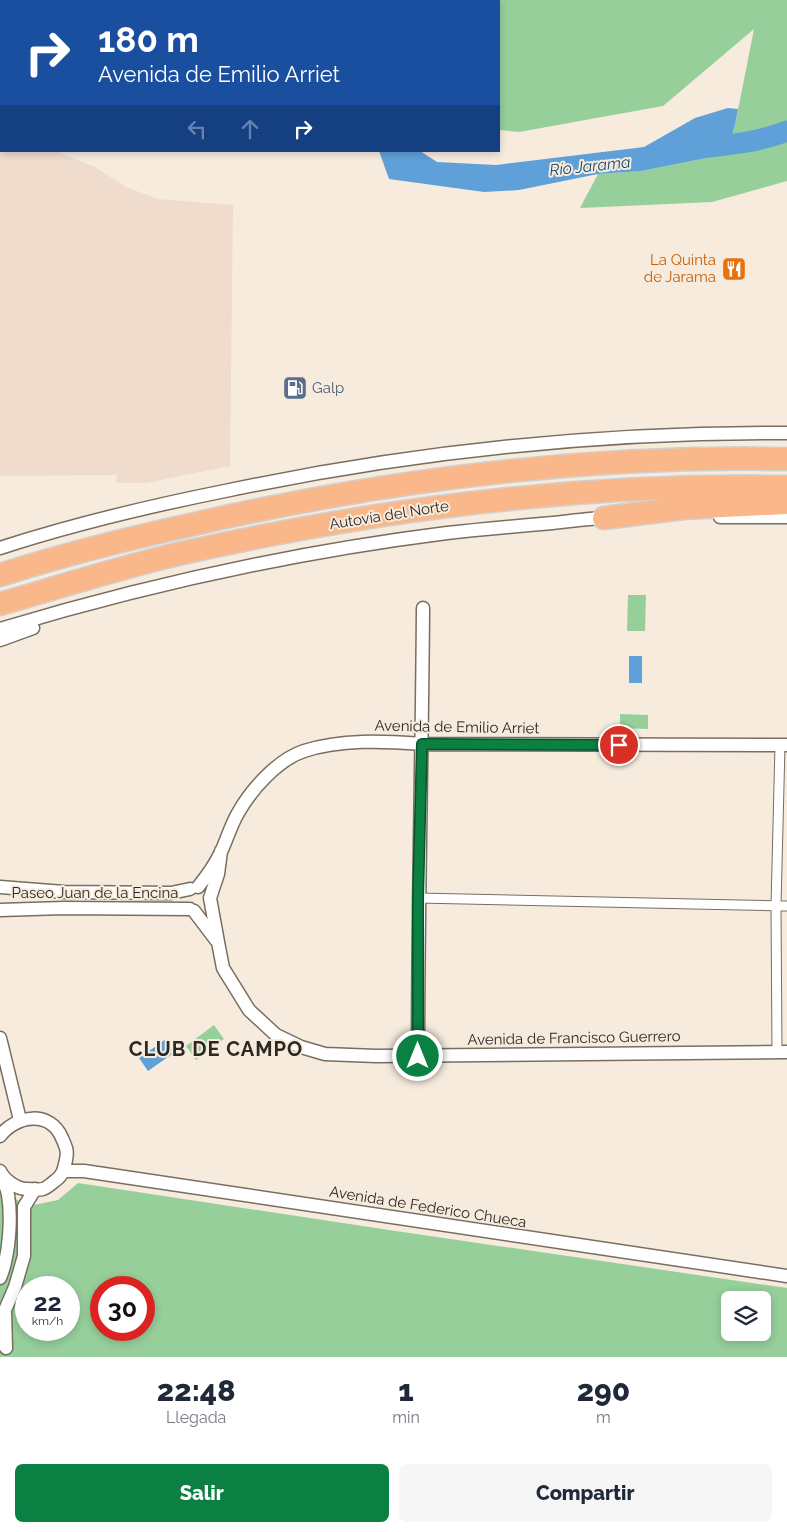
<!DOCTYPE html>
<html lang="es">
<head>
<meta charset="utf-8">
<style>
  body { margin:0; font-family:Raleway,sans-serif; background:#f6f6f7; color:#1f2937; height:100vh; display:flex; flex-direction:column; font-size:19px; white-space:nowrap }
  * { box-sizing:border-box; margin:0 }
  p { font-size:16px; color:#747a83 }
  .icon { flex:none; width:28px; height:28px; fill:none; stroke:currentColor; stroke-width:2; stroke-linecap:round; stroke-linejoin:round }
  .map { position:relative; height:1357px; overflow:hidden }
  .panel { display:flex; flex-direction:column; background:#fff; flex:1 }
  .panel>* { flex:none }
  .top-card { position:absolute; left:0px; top:0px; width:500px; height:152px; box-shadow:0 2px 8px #0003; background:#1a4fa0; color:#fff; overflow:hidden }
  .buttons { position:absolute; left:721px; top:1291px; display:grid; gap:10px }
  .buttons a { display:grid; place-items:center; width:50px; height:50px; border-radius:8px; background:#fff; box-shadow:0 2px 8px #0003; font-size:25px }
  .speed { position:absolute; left:15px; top:1276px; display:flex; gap:10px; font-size:25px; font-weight:700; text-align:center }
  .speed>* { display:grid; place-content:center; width:65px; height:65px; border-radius:50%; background:#fff; box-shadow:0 2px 8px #0003; line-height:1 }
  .speed small { font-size:12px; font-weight:400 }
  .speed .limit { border:8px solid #d22; background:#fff; color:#111 }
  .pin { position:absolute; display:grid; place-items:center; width:42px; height:42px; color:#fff; margin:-21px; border:2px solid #fff; border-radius:50%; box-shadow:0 1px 5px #0007 }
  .me { position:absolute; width:55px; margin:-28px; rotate:0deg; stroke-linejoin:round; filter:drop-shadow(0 0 4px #0008) }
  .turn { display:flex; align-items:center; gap:18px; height:105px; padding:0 15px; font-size:22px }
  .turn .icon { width:65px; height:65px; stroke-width:2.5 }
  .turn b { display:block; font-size:35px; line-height:42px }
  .lanes { display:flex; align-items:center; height:48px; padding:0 15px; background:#0003; justify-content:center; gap:25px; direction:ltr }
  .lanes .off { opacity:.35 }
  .eta { display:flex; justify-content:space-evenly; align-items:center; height:85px; text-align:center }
  .eta b { font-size:30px; font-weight:800; line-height:35px }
  .button { display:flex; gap:10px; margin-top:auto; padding:10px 15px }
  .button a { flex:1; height:58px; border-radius:8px; background:#0b8043; color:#fff; font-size:20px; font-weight:800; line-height:58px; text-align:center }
  .button a+a { background:#f6f6f7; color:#1f2937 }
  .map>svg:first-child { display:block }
  .industrial { fill:#efdccd }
  .green { fill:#96cf9a; fill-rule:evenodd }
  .water { fill:#5fa0d8 }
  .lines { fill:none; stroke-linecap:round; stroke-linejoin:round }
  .river { stroke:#5fa0d8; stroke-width:21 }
  .pedestrian-casing { stroke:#776e62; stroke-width:11 }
  .minor-casing { stroke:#776e62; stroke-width:15 }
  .motorway-casing { stroke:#d1d0cf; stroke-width:25 }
  .pedestrian { stroke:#fff; stroke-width:9 }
  .minor { stroke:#fff; stroke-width:12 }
  .motorway { stroke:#fab88a; stroke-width:22 }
  .route-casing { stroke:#07532c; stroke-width:12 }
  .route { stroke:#0b8043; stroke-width:9 }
  .labels { text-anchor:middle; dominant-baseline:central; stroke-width:4; stroke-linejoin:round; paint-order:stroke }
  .food-label { font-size:15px; fill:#c56008; stroke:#f7ebde; text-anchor:end }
  .service-label { font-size:15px; fill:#4e5e75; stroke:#f7ebde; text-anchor:start }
  .street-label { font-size:15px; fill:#2c2823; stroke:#f7ebde }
  .water-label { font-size:16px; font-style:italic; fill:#1a4b70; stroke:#f7ebde }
  .district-label { font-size:20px; font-weight:bold; letter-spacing:1px; fill:#2c2823; stroke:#f7ebde }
</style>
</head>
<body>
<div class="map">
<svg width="787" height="1357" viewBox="0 0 787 1357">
  <rect width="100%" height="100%" fill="#f7ebde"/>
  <!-- industrial -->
  <path class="industrial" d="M0,130L1,151H55L95,167L126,187L158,199L233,205L230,466L146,483H116L117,475L0,476Z"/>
  <!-- green -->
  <path class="green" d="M262,0H787V181L712,202L580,208L598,174L641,171L717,156L729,145L735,125L754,29L663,106L519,132L499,130V1Z
    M628,595H646L645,631H627Z
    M620,714L648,715V729L620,728Z
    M214,1025L224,1039L196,1060L186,1046Z
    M78,1183L389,1230L787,1288V1357H0V1191L29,1206L58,1200ZM26,1288H69V1330H26ZM101,1288H144V1330H101ZM730,1300H762V1332H730Z"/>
  <!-- water -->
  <path class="water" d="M728,108L738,109L735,125L729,145L717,156L641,171L598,174L519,190L484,192L389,179L379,151H420L437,162L496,165L644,147L695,118Z
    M629,656H642V683H629Z
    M166,1039L175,1052L148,1071L139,1058Z"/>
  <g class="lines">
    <!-- river -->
    <path class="river" d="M185,0L187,1
      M699,148C730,145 759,142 787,131"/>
    <defs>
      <path id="pedestrian" d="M418,898L787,906
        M777,1052L776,906L780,745"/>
      <path id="minor" d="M720,517H787
        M0,548C74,524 150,506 225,491C410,452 599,432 787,433
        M0,629C146,585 296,552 447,533C483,529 518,526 553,523C572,521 591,518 610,518
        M0,640L33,628
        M221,851L218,874L210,898L218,942L223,968L249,1010L276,1035L301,1047L325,1054L376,1056L787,1052
        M0,887L64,892L171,893L190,889
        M198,887C207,876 215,865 221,852C227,839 231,825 238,813C251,790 277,760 304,751C341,739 383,741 422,744L787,745
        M0,910L64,908L190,909
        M194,911L216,940
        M0,1038L20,1120
        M418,1056C418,906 422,757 423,608
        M0,1136C16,1115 50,1110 62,1138C66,1147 68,1151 66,1160C64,1169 63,1175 56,1180C52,1183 47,1188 43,1189C38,1190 32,1189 27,1189C17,1189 5,1181 0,1171
        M64,1171H84L787,1276
        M0,1278C9,1257 12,1218 8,1195C7,1189 4,1182 2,1176
        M0,1337L6,1348L5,1310L15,1287L24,1256V1207L35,1189"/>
      <path id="motorway" d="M604,518L683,508L787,503
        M0,575C63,555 126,539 190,525C385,480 587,455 787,459
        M0,604C59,587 118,568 178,554C377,509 583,483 787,487"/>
    </defs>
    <!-- pedestrian casing -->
    <use href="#pedestrian" class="pedestrian-casing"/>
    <!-- minor casing -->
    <use href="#minor" class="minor-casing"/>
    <!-- motorway casing -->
    <use href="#motorway" class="motorway-casing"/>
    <!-- pedestrian -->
    <use href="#pedestrian" class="pedestrian"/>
    <!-- minor -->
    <use href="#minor" class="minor"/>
    <!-- motorway -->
    <use href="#motorway" class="motorway"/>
  </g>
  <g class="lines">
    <defs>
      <path id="route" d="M418,1056V898L422,744L619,745"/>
    </defs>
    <!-- route casing -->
    <use href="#route" class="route-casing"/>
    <!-- route -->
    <use href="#route" class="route"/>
  </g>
  <!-- icons -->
  <defs>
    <symbol id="restaurant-square" viewBox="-11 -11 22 22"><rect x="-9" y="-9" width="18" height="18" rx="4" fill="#e8710a" stroke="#f7ebde"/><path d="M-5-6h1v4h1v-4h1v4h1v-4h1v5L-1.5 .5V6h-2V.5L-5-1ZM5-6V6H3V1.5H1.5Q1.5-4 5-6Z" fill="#fff"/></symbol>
    <symbol id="fuel-square" viewBox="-11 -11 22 22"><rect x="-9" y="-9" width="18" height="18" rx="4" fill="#5c6f8a" stroke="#f7ebde"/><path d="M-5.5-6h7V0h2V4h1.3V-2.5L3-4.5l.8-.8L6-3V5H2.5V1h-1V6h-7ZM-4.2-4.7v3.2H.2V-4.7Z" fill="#fff"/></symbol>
  </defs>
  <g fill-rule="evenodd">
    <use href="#restaurant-square" x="720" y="255" width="28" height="28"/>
    <use href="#fuel-square" x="281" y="374" width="28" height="28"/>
  </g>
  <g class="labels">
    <!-- food labels -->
    <g class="food-label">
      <text x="716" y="260">La Quinta<tspan x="716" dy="17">de Jarama</tspan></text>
    </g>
    <!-- service labels -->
    <g class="service-label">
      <text x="312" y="388">Galp</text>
    </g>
    <!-- street labels -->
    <g class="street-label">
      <text transform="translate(389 515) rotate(-9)">Autovía del Norte</text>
      <text transform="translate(457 727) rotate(1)">Avenida de Emilio Arriet</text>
      <text x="95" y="893">Paseo Juan de la Encina</text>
      <text transform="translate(574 1038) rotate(-1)">Avenida de Francisco Guerrero</text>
      <text transform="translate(428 1207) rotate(9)">Avenida de Federico Chueca</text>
    </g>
    <!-- water labels -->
    <g class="water-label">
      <text transform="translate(590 166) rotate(-6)">Río Jarama</text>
    </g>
    <!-- district labels -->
    <g class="district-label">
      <text x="216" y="1049">CLUB DE CAMPO</text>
    </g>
  </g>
</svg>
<div class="buttons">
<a><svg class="icon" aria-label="layers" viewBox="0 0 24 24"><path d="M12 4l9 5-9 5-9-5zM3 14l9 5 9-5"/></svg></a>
</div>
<div class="speed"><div>22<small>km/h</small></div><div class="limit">30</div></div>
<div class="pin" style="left:619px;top:745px;background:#d93025"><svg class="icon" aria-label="arrive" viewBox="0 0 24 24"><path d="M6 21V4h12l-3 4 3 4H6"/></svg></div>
<svg class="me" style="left:418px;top:1056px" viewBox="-20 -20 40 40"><circle r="17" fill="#0b8043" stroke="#fff" stroke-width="3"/><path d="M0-11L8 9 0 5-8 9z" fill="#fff"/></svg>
<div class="top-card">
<div class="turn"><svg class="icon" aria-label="right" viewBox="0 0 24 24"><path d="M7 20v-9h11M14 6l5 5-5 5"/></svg><div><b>180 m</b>Avenida de Emilio Arriet</div></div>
<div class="lanes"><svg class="icon off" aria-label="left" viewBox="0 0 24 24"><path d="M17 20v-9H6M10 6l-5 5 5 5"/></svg><svg class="icon off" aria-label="ahead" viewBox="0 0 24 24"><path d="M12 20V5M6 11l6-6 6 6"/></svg><svg class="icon" aria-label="right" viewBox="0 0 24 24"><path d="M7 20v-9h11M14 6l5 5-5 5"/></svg></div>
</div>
</div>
<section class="panel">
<div class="eta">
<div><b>22:48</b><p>Llegada</p></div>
<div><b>1</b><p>min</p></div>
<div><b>290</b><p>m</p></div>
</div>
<div class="button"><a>Salir</a><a>Compartir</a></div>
</section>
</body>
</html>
